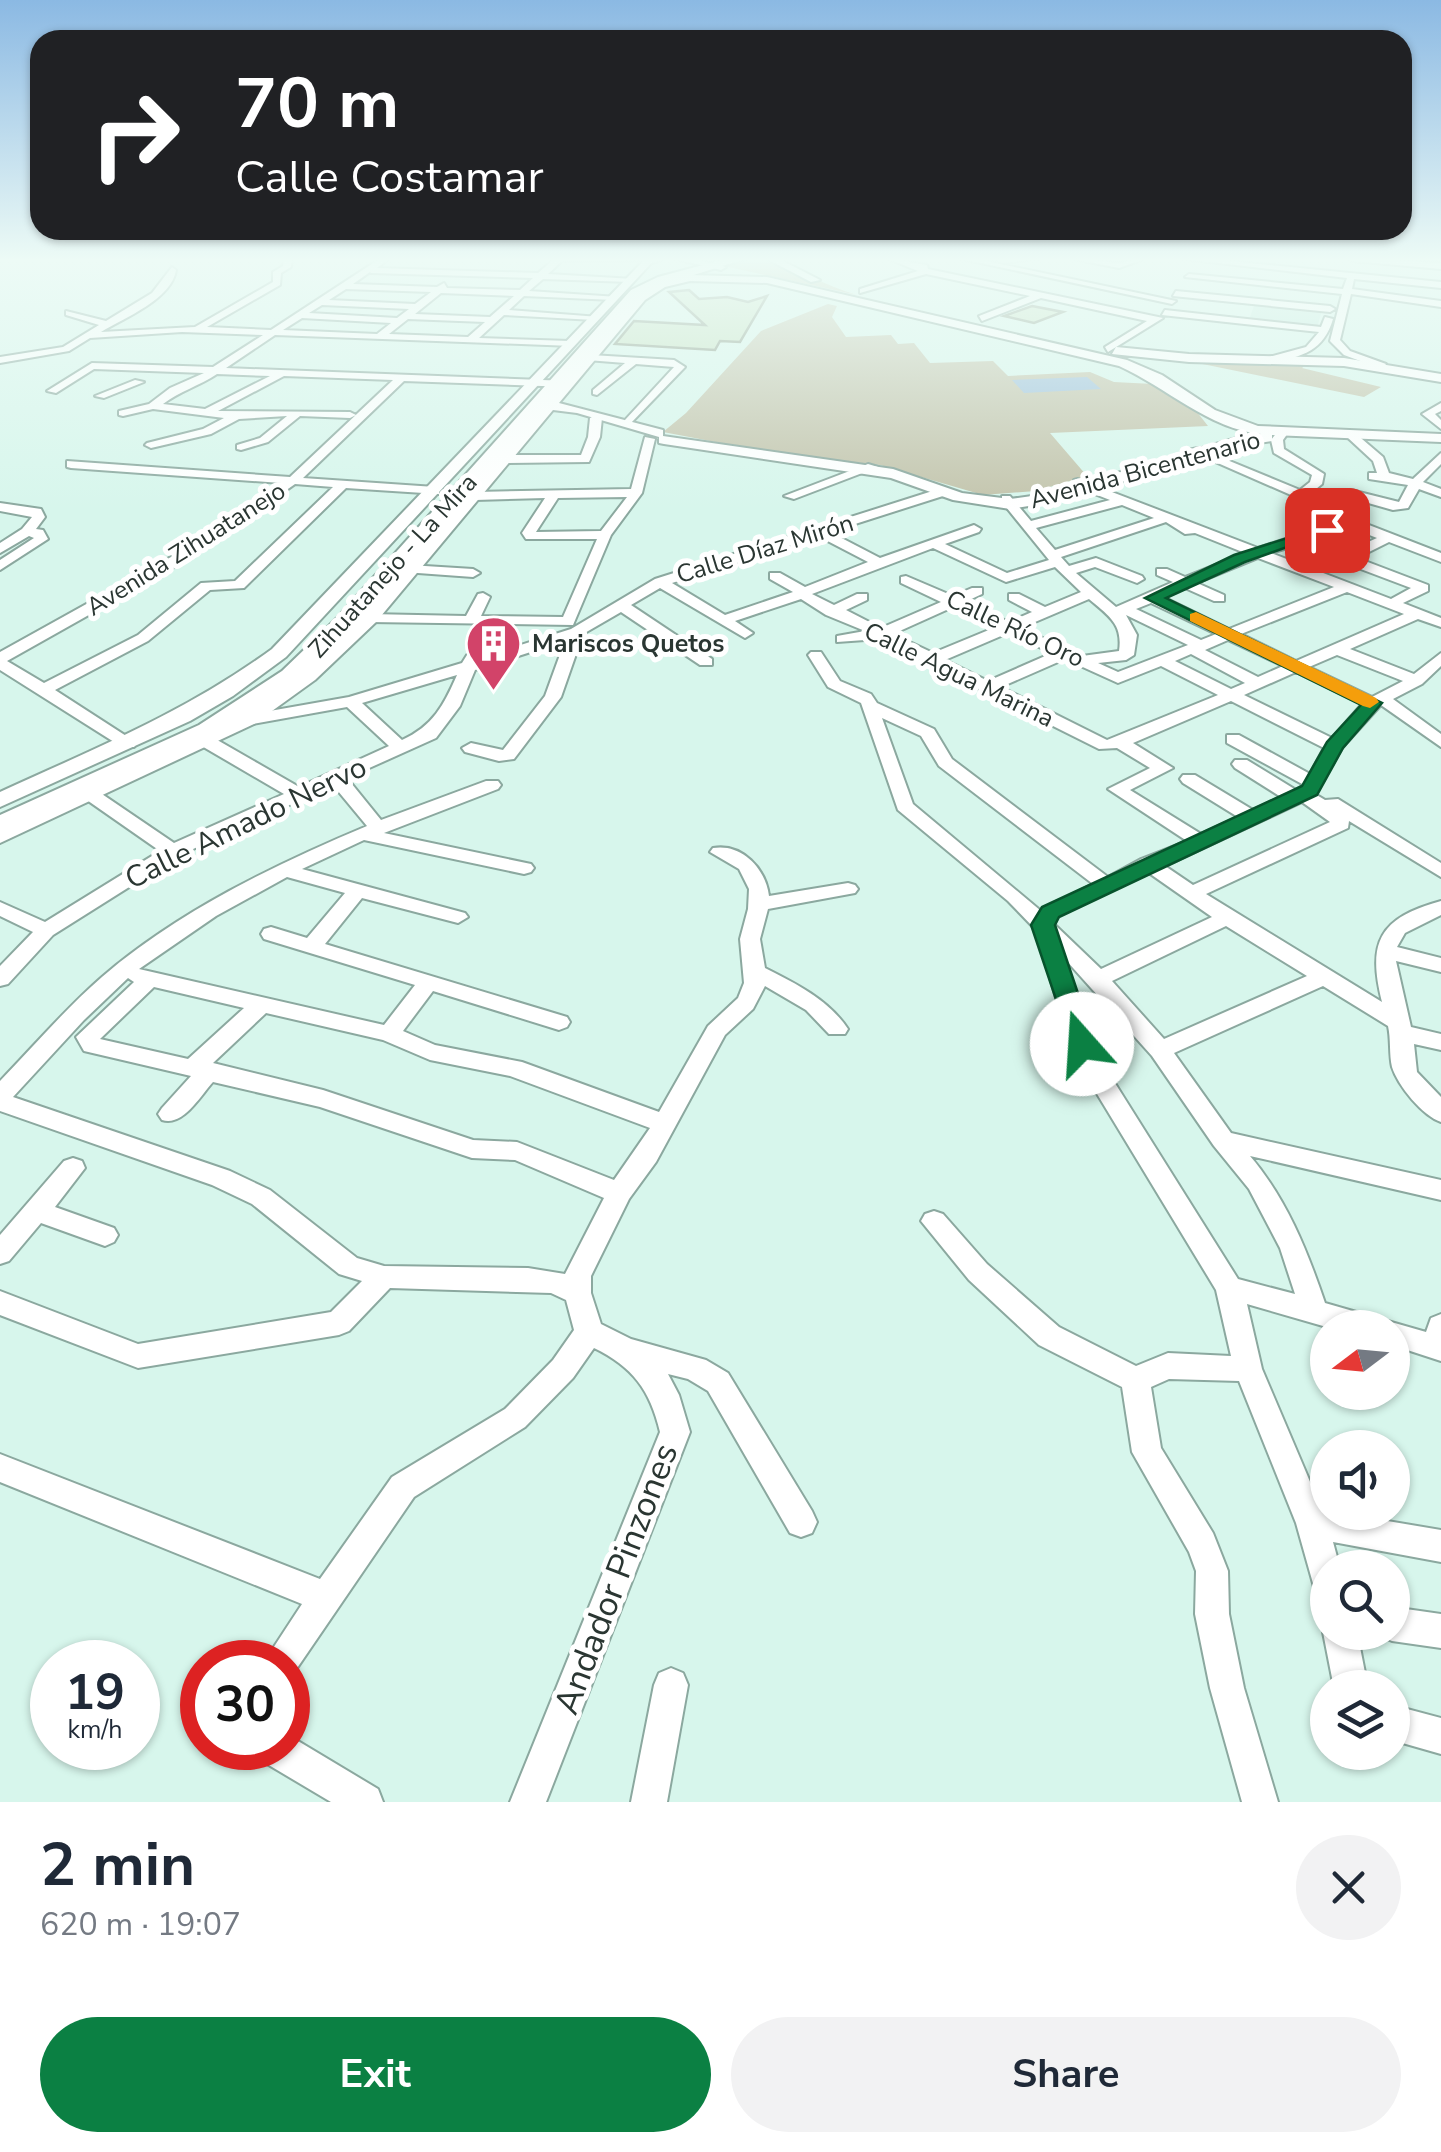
<!DOCTYPE html>
<html lang="en">
<head>
<meta charset="utf-8">
<style>
  body { margin:0; font-family:"Nunito Sans",sans-serif; background:#f2f2f3; color:#1f2937; height:100vh; display:flex; flex-direction:column; font-size:38px; white-space:nowrap }
  * { box-sizing:border-box; margin:0 }
  p { font-size:32px; color:#747a83 }
  .icon { flex:none; width:55px; height:55px; fill:none; stroke:currentColor; stroke-width:2; stroke-linecap:round; stroke-linejoin:round }
  .map { position:relative; height:1802px; overflow:hidden }
  .panel { display:flex; flex-direction:column; background:#fff; flex:1 }
  .panel>* { flex:none }
  .top-card { position:absolute; left:30px; top:30px; width:1382px; height:210px; border-radius:30px; box-shadow:0 2px 8px #0004; background:#202124; color:#fff; overflow:hidden }
  .needle { width:65px; rotate:254deg }
  .controls { position:absolute; left:1310px; top:1310px; display:grid; gap:20px }
  .controls a { display:grid; place-items:center; width:100px; height:100px; border-radius:50%; background:#fff; box-shadow:0 2px 8px #0004; font-size:50px }
  .speed { position:absolute; left:30px; top:1640px; display:flex; gap:20px; font-size:50px; font-weight:700; text-align:center }
  .speed>* { display:grid; place-content:center; width:130px; height:130px; border-radius:50%; background:#fff; box-shadow:0 2px 8px #0004; line-height:1 }
  .speed small { font-size:25px; font-weight:400 }
  .speed .limit { border:15px solid #d22; background:#fff; color:#111 }
  .pin { position:absolute; display:grid; place-items:center; width:85px; height:85px; color:#fff; margin:-42px; border-radius:20px; box-shadow:0 5px 15px #0006 }
  .me { position:absolute; width:110px; margin:-55px; rotate:341deg; stroke-linejoin:round; filter:drop-shadow(0 0 8px #0008) }
  .turn { display:flex; align-items:center; gap:35px; height:210px; padding:0 40px; font-size:45px }
  .turn .icon { width:130px; height:130px; stroke-width:2.5 }
  .turn b { display:block; font-size:70px; line-height:85px }
  .round { display:grid; place-items:center; flex:none; width:105px; height:105px; border-radius:52px; background:#f2f2f3 }
  .summary { display:flex; align-items:center; justify-content:space-between; height:170px; padding:0 40px }
  h1 { font-size:60px; font-weight:700; line-height:75px }
  .button { display:flex; gap:20px; margin-top:auto; padding:20px 40px }
  .button a { flex:1; height:115px; border-radius:60px; background:#0b8043; color:#fff; font-size:40px; font-weight:700; line-height:115px; text-align:center }
  .button a+a { background:#f2f2f3; color:#1f2937 }
  .map>svg:first-child { display:block }
  .built { fill:#c4ebdf }
  .green { fill:#c3c4ac }
  .water { fill:#9fc1db }
  .lines { fill:none; stroke-linecap:round; stroke-linejoin:round }
  .river { fill:#9fc1db; fill-rule:evenodd }
  .building { fill:#c6e2c2; stroke:#889986; stroke-width:2.5 }
  .minor-casing { stroke:#8ba89f; stroke-width:4 }
  .major-casing { stroke:#8ba89f; stroke-width:4 }
  .highway-casing { stroke:#8ba89f; stroke-width:4 }
  .minor { fill:#fff; fill-rule:evenodd }
  .major { fill:#fff; fill-rule:evenodd }
  .highway { fill:#fff; fill-rule:evenodd }
  .route { fill:#0b8043; stroke:#07532c; stroke-width:2.5 }
  .slow { fill:#f59e0b }
  .labels { text-anchor:middle; dominant-baseline:central; stroke-width:10; stroke-linejoin:round; paint-order:stroke }
  .far-street-label { font-size:25px; fill:#2a3632; stroke:#fff }
  .far-poi-label { font-size:25px; font-weight:bold; fill:#2a3632; stroke:#fff; text-anchor:start }
  .street-label { font-size:30px; fill:#2a3632; stroke:#fff }
  .near-street-label { font-size:35px; fill:#2a3632; stroke:#fff }
</style>
</head>
<body>
<div class="map">
<svg width="1441" height="1802" viewBox="0 0 1441 1802">
  <rect width="100%" height="100%" fill="#d7f6ec"/>
  <!-- built -->
  <path class="built" d="M1255,303L1322,310L1317,328L1249,320Z"/>
  <!-- green -->
  <path class="green" d="M744,258C782,258 820,285 857,295L719,265Z
    M828,304L837,306L832,317L846,337L891,335L898,344L914,343L930,363L993,361L1008,376L1090,372L1114,382L1153,384L1193,407L1208,426L1050,433L1087,476L1036,491L983,495L880,465L779,454L663,432L686,413L761,331Z
    M1183,360L1308,363L1302,368L1381,387L1364,397Z"/>
  <!-- water -->
  <path class="water" d="M1087,377L1101,389L1024,393L1012,380Z"/>
  <g class="lines">
    <!-- river -->
    <path class="river" d="M1412,258H1441V264Z"/>
  </g>
  <!-- building -->
  <path class="building" d="M689,290L699,299L727,297L748,302L767,296L740,342L720,341L715,350L615,344L634,321L705,325L669,292Z
    M1032,306L1063,312L1034,323L1004,316Z"/>
  <g class="lines">
    <defs>
      <path id="minor" d="M284,258H292L291,267L281,273L280,285L207,327L271,330L381,258H390L377,268L538,273L553,260L550,258L653,260L562,261L548,274L634,279L630,282L543,279L529,291L618,297L614,300L524,296L509,310L599,317L594,320L504,315L479,338L570,341L573,346L275,335L226,368L569,381L574,384L569,387L404,381L303,478L435,487L439,488V494L346,488L244,588L210,590L148,641L55,690L137,743L134,747H122L0,670V652L180,552L281,483L71,468L67,467V461L290,477L393,380L284,376L218,411L350,412L356,415L350,418L300,416L268,442L241,450L237,449V445L260,438L287,416L239,419L211,434L151,448L145,445L147,443L203,429L224,418L153,409L123,416L119,415V411L149,404L170,388L204,373L94,369L56,393L47,391L92,363L213,367L263,335L182,332L90,338L69,351L0,363V357L63,347L99,325L66,315V311L106,321L152,293L172,267L176,270C172,299 124,318 101,332L195,327L273,282V272L283,266ZM370,272L371,273L533,278L520,290L447,288L444,283L437,287L353,284ZM346,289L431,292L415,304L329,300ZM441,293L514,296L490,317L415,314ZM322,305L409,309L397,318L309,313ZM302,318L391,323L377,334L283,330ZM408,319L485,322L468,337L389,334ZM217,374L270,376L205,409L163,404C180,391 199,386 217,374ZM295,484L333,487L235,581L201,583L138,635L44,683L7,661L190,558Z
        M886,258L927,265L928,269L1163,318L1108,352L1105,347L1147,321L1041,298L982,321L979,316L1030,296L926,274L860,293V289L918,271Z
        M957,258H972L1176,301L1172,304Z
        M1013,258H1044L1002,263L998,261Z
        M1068,258L1119,263L1147,258L1119,268Z
        M1175,258H1200L1441,282V288L1354,279L1352,289L1441,301V307L1351,294L1340,340L1350,351L1386,364L1382,369L1344,355L1330,341L1342,294L1185,277L1189,274L1343,289L1347,278Z
        M1434,258H1441V260H1435Z
        M1176,291L1330,306L1335,309L1330,312L1173,296Z
        M1165,310L1321,327L1325,317L1333,319C1324,350 1303,357 1273,362L1269,357L1306,347L1319,332L1162,315Z
        M591,355L674,360L685,367L629,425L625,424V420L674,367L636,364L597,395L593,394V390L625,363L587,360Z
        M135,380L144,382L104,398L95,396Z
        M1441,403V411L1435,414L1441,420V429L1422,414Z
        M596,415L602,418L600,437L589,462L506,463L500,459L506,455H581L588,437L590,418Z
        M1278,431L1288,433L1283,440L1284,449L1324,474L1322,484L1310,494L1333,511L1441,553V562L1389,542L1369,552H1359V546L1377,538L1323,517L1307,502L1188,450L1198,448L1300,490L1310,482L1312,475L1274,453L1271,440Z
        M1347,433H1355L1383,457L1389,473L1413,479L1441,453V464L1423,482L1441,489V497L1419,489L1408,508L1393,510L1347,497V491L1351,490L1399,502L1408,485L1369,479V473H1377L1373,461L1347,437Z
        M645,437L655,439L642,493L611,535L573,625L369,622L362,618L369,614L466,616L478,594L483,593L490,597L481,616L563,617L597,539H526L522,533L545,498L475,500L469,496L475,492L631,489ZM627,497L601,531L536,532L558,498Z
        M868,464L878,467L794,499L784,496Z
        M1078,479L1258,548L1322,527H1332V533L1310,540L1428,585V591L1403,603L1441,618V627L1418,619L1350,649L1414,674L1441,653V666L1422,684L1393,699L1441,734V747L1381,705L1342,748L1315,794L1325,800L1338,799L1441,863V877L1349,821L1348,828L1206,894L1382,1002C1367,942 1379,918 1441,901V915L1405,933L1397,947L1441,958V972L1396,961L1411,1027L1441,1034V1050L1414,1044L1417,1072L1441,1097V1122C1423,1116 1398,1086 1392,1067C1389,1054 1391,1039 1388,1026L1323,986L1174,1053L1231,1133L1441,1180V1200L1250,1156C1286,1198 1307,1250 1325,1303L1426,1332L1431,1318L1441,1314V1361L1392,1345V1328H1330L1247,1304L1262,1369L1322,1510L1441,1530V1562L1333,1542L1340,1568H1328V1598L1316,1594L1296,1523L1239,1381L1169,1379L1151,1387L1161,1448L1213,1533L1228,1571L1229,1614L1244,1688L1278,1802H1242L1210,1688L1195,1614L1196,1571L1189,1552L1132,1452L1122,1387L1039,1345L969,1280L921,1221L925,1214L934,1211L943,1214L987,1264L1059,1327L1136,1366L1168,1353L1231,1356L1216,1290L1085,1074L1064,1025L1036,930L1008,901L898,810L861,703L828,687L808,655L811,652H821L840,681L871,694L877,703L934,729L952,759L1108,877L1141,859L1187,841L1108,789L1150,768L1117,748L1099,749L879,639L837,642V636L865,631L826,615L801,599L735,621L753,633L745,638L660,588L631,605L712,659V665H700L621,612L583,634L561,697L514,759L499,761L465,752L462,748L471,743L503,750L545,696L565,641L475,670L460,706L436,738L347,778L381,820L486,781H498L501,785L498,789L384,833L531,864L534,868L531,872L524,874L364,840L302,869L465,913L468,917L458,923L362,898L325,944L567,1017L570,1022L567,1027L559,1030L433,991L403,1031L435,1045L522,1062L659,1112L708,1026L738,998L744,983L740,939L748,909L749,889L739,869L710,852L713,848C742,843 766,869 769,896L848,883L855,885L858,889L855,893L768,909L760,939L765,968C795,983 829,1000 848,1029L845,1034H829L806,1010L765,986L753,1009L725,1035L656,1162L629,1199L591,1276V1293L601,1324L631,1339L706,1360L728,1373L812,1511L817,1522L812,1533L801,1537L790,1533L708,1391L688,1379L668,1374L679,1395L690,1432L546,1802H510L660,1432C650,1390 633,1367 594,1348L573,1378L525,1427L414,1497L293,1674L288,1676V1662H264L302,1604L0,1482V1454L320,1579L392,1477L505,1409L553,1360L574,1330L566,1300L551,1293L390,1288L349,1331L339,1335L138,1368L0,1315V1291L138,1344L331,1312L362,1281L339,1274L252,1204L212,1185L0,1111V1081C34,1046 65,1009 102,977C179,911 274,865 367,826L333,785L180,855L53,935L8,984L0,986V966L33,932L0,916V902L45,922L160,851L84,798L81,794L84,790H96L174,843L284,794L200,745V737H212L299,787L389,746L347,707L247,725L241,724V716L349,697L462,663L467,655H477L480,658L571,629L655,579L942,488L946,489V495L830,532L880,558L974,525L981,529L979,532L945,544L1007,573L1049,560L1002,502V496H1010L1031,521L1110,500L1074,486V480ZM1122,505L1154,518L1055,550L1036,528ZM1166,522L1185,534L1195,533L1245,553L1185,577L1167,569H1157V575L1173,582L1116,607L1076,573L1095,567L1137,583L1144,579L1142,576L1096,558L1069,566L1061,557ZM818,536L868,562L805,587L780,573H770V579L793,592L725,615L672,583ZM1297,545L1411,588L1391,599L1271,553ZM933,548L1006,582L1055,567L1081,592L1045,607L1019,594H1009V600L1032,612L1009,622L965,602L982,594V588H972L953,596L906,576L901,577V583L941,602L881,628L846,610L867,600V594H857L834,605L812,594ZM1258,558L1334,587L1229,629L1163,597L1185,588L1214,601H1224V595L1197,583ZM1347,592L1404,614L1296,661L1241,634ZM1089,599C1109,616 1123,624 1119,651L1082,656L1021,628ZM1151,603L1216,634L1201,640L1136,609ZM953,607L996,627L933,653L893,634ZM1126,615L1188,645L1118,672L1098,663L1126,660L1134,655L1137,635ZM1008,633L1052,653L988,681L945,660ZM1228,640L1283,666L1258,677L1205,650ZM1191,654L1245,683L1231,689L1175,661ZM1337,655L1403,681L1372,697L1309,667ZM1065,659L1118,683L1161,666L1218,695L1107,740L1001,687ZM1296,672L1362,704L1332,738L1244,695ZM457,675C444,705 433,726 402,740L362,703ZM1231,701L1324,748L1310,774L1239,735H1227V743L1304,785L1296,790L1247,760H1235L1232,764L1235,768L1281,797L1253,810L1195,775H1183L1180,779L1183,783L1238,817L1201,834L1130,790L1173,768L1133,743ZM882,718L921,736L939,766L1093,884L1041,911L913,804ZM1302,802L1330,822L1193,885L1165,866ZM1149,873L1212,917L1101,969L1054,924L1058,916ZM287,877L345,893L307,938L271,927L264,929L261,934L264,939L415,985L384,1025L139,969L216,916ZM1226,926L1307,976L1164,1039L1112,981ZM1065,959L1152,1056L1214,1146L1249,1189L1280,1248L1295,1294L1238,1279L1108,1072L1086,1025ZM128,978L134,982L76,1037L84,1051L191,1076L162,1108L158,1114L162,1120C183,1127 200,1096 213,1082L320,1107L472,1158L515,1160L604,1198L565,1274L528,1268L384,1266L357,1258L270,1190L230,1171L13,1097L84,1020ZM154,987L244,1008L188,1059L100,1039ZM266,1013L383,1040L430,1060L510,1076L650,1128L614,1180L517,1142L473,1140L323,1090L213,1063Z
        M0,503L41,509L45,517L36,529L43,530L48,539L0,570V560L34,538L29,536L0,553V543L22,529L32,517L0,511Z
        M409,565L473,569L480,573L473,577L404,572V566Z
        M73,1158L82,1161L85,1168L55,1207L114,1228L118,1235L114,1242L105,1246L41,1223L9,1261L0,1264V1235L64,1161Z
        M1392,1607L1441,1614V1648L1392,1641L1380,1636L1379,1632H1392Z
        M1328,1622V1632H1357L1368,1688H1334L1323,1632Z
        M671,1668L683,1673L688,1685L667,1802H631L654,1685L659,1673Z
        M1392,1705L1441,1718V1754L1392,1740Z
        M288,1735L378,1789L383,1802H331L262,1761L257,1748H288Z"/>
      <path id="major" d="M646,258H656L286,657L233,696L190,721L0,807V792C98,747 184,713 272,649Z
        M672,258H690L726,267L721,270Z
        M765,258H777L820,280L811,282Z
        M1348,258L1441,263V269L1353,261Z
        M690,275L767,277L1127,360L1162,375L1215,410L1258,426L1441,434V442L1272,435V441L1240,446L1054,502L1010,509L953,500L891,478L664,444L659,443V437L577,413L553,410L376,622L315,680L254,724L0,843V827L240,716L301,672L362,614L540,409L537,402L546,401L637,296L657,282ZM690,281L767,283L1119,366C1166,387 1209,429 1261,434L1233,439L1046,494L1010,499L962,493L893,469L663,436V430L559,403L645,300L665,287Z
        M1116,347L1189,354L1344,358L1441,374V382L1344,366L1189,362L1112,354Z"/>
      <path id="highway" d="M650,258H663L664,259L642,266V260Z
        M729,258H748L668,283L641,296L352,629L299,681L249,717L183,753L0,833V815L199,725L282,671L336,619L631,290L658,277Z"/>
    </defs>
    <!-- minor casing -->
    <use href="#minor" class="minor-casing"/>
    <!-- major casing -->
    <use href="#major" class="major-casing"/>
    <!-- highway casing -->
    <use href="#highway" class="highway-casing"/>
    <!-- minor -->
    <use href="#minor" class="minor"/>
    <!-- major -->
    <use href="#major" class="major"/>
    <!-- highway -->
    <use href="#highway" class="highway"/>
  </g>
  <!-- sky -->
  <linearGradient id="sky" x2="0" y2="1"><stop stop-color="#8bb9e3"/><stop offset="0.51" stop-color="#edfbf6"/><stop offset="1" stop-color="#edfbf6" stop-opacity="0"/></linearGradient>
  <rect width="1441" height="510" fill="url(#sky)"/>
  <!-- route -->
  <path class="route" d="M1322,527L1335,530L1245,562L1166,598L1382,703L1343,748L1317,795L1059,917L1055,925L1095,1044L1092,1050H1073L1031,925L1042,907L1302,786L1327,742L1361,705L1145,598L1234,555Z"/>
  <!-- slow -->
  <path class="slow" d="M1196,612L1376,698L1379,702L1370,708L1363,706L1190,621V614Z"/>
  <!-- icons -->
  <defs>
    <symbol id="building-pin" viewBox="-11 -11 22 30"><path d="M0 17L-7.5 6A9.5 9.5 0 1 1 7.5 6Z" fill="#d24369" stroke="#fff"/><path d="M-4-6H4V6H1V3H-1V6H-4ZM-2.5-4.3h1.7v1.8h-1.7ZM.8-4.3h1.7v1.8H.8ZM-2.5-1h1.7V.8h-1.7ZM.8-1h1.7V.8H.8Z" fill="#fff"/></symbol>
  </defs>
  <g fill-rule="evenodd">
    <use href="#building-pin" x="462" y="612" width="63" height="86"/>
  </g>
  <g class="labels">
    <!-- far-street labels -->
    <g class="far-street-label">
      <text transform="translate(1145 470) rotate(-15)">Avenida Bicentenario</text>
      <text transform="translate(186 549) rotate(-32)">Avenida Zihuatanejo</text>
      <text transform="translate(765 549) rotate(-17)">Calle Díaz Mirón</text>
      <text transform="translate(393 566) rotate(-48)">Zihuatanejo - La Mira</text>
      <text transform="translate(1015 629) rotate(25)">Calle Río Oro</text>
      <text transform="translate(959 675) rotate(26)">Calle Agua Marina</text>
    </g>
    <!-- far-poi labels -->
    <g class="far-poi-label">
      <text x="532" y="644">Mariscos Quetos</text>
    </g>
    <!-- street labels -->
    <g class="street-label">
      <text transform="translate(246 823) rotate(-26)">Calle Amado Nervo</text>
    </g>
    <!-- near-street labels -->
    <g class="near-street-label">
      <text transform="translate(616 1579) rotate(-69)">Andador Pinzones</text>
    </g>
  </g>
</svg>
<div class="controls">
<a><svg class="needle" viewBox="-14 -14 28 28"><path d="M0-13l5 13h-10z" fill="#e53935"/><path d="M0 13l5-13h-10z" fill="#747a83"/></svg></a>
<a><svg class="icon" aria-label="sound" viewBox="0 0 24 24"><path d="M4 9h4l5-4v14l-5-4H4zM17 9q2 3 0 6"/></svg></a>
<a><svg class="icon" aria-label="search" viewBox="0 0 24 24"><circle cx="10" cy="10" r="6"/><path d="M15 15l6 6"/></svg></a>
<a><svg class="icon" aria-label="layers" viewBox="0 0 24 24"><path d="M12 4l9 5-9 5-9-5zM3 14l9 5 9-5"/></svg></a>
</div>
<div class="speed"><div>19<small>km/h</small></div><div class="limit">30</div></div>
<div class="pin" style="left:1327px;top:530px;background:#d93025"><svg class="icon" aria-label="arrive" viewBox="0 0 24 24"><path d="M6 21V4h12l-3 4 3 4H6"/></svg></div>
<svg class="me" style="left:1082px;top:1044px" viewBox="-20 -20 40 40"><circle r="19" fill="#fff"/><path d="M0-13L10 11 0 6-10 11z" fill="#0b8043"/></svg>
<div class="top-card">
<div class="turn"><svg class="icon" aria-label="right" viewBox="0 0 24 24"><path d="M7 20v-9h11M14 6l5 5-5 5"/></svg><div><b>70 m</b>Calle Costamar</div></div>
</div>
</div>
<section class="panel">
<div class="summary"><div><h1>2 min</h1><p>620 m · 19:07</p></div><a class="round"><svg class="icon" aria-label="close" viewBox="0 0 24 24"><path d="M6 6l12 12M18 6L6 18"/></svg></a></div>
<div class="button"><a>Exit</a><a>Share</a></div>
</section>
</body>
</html>
